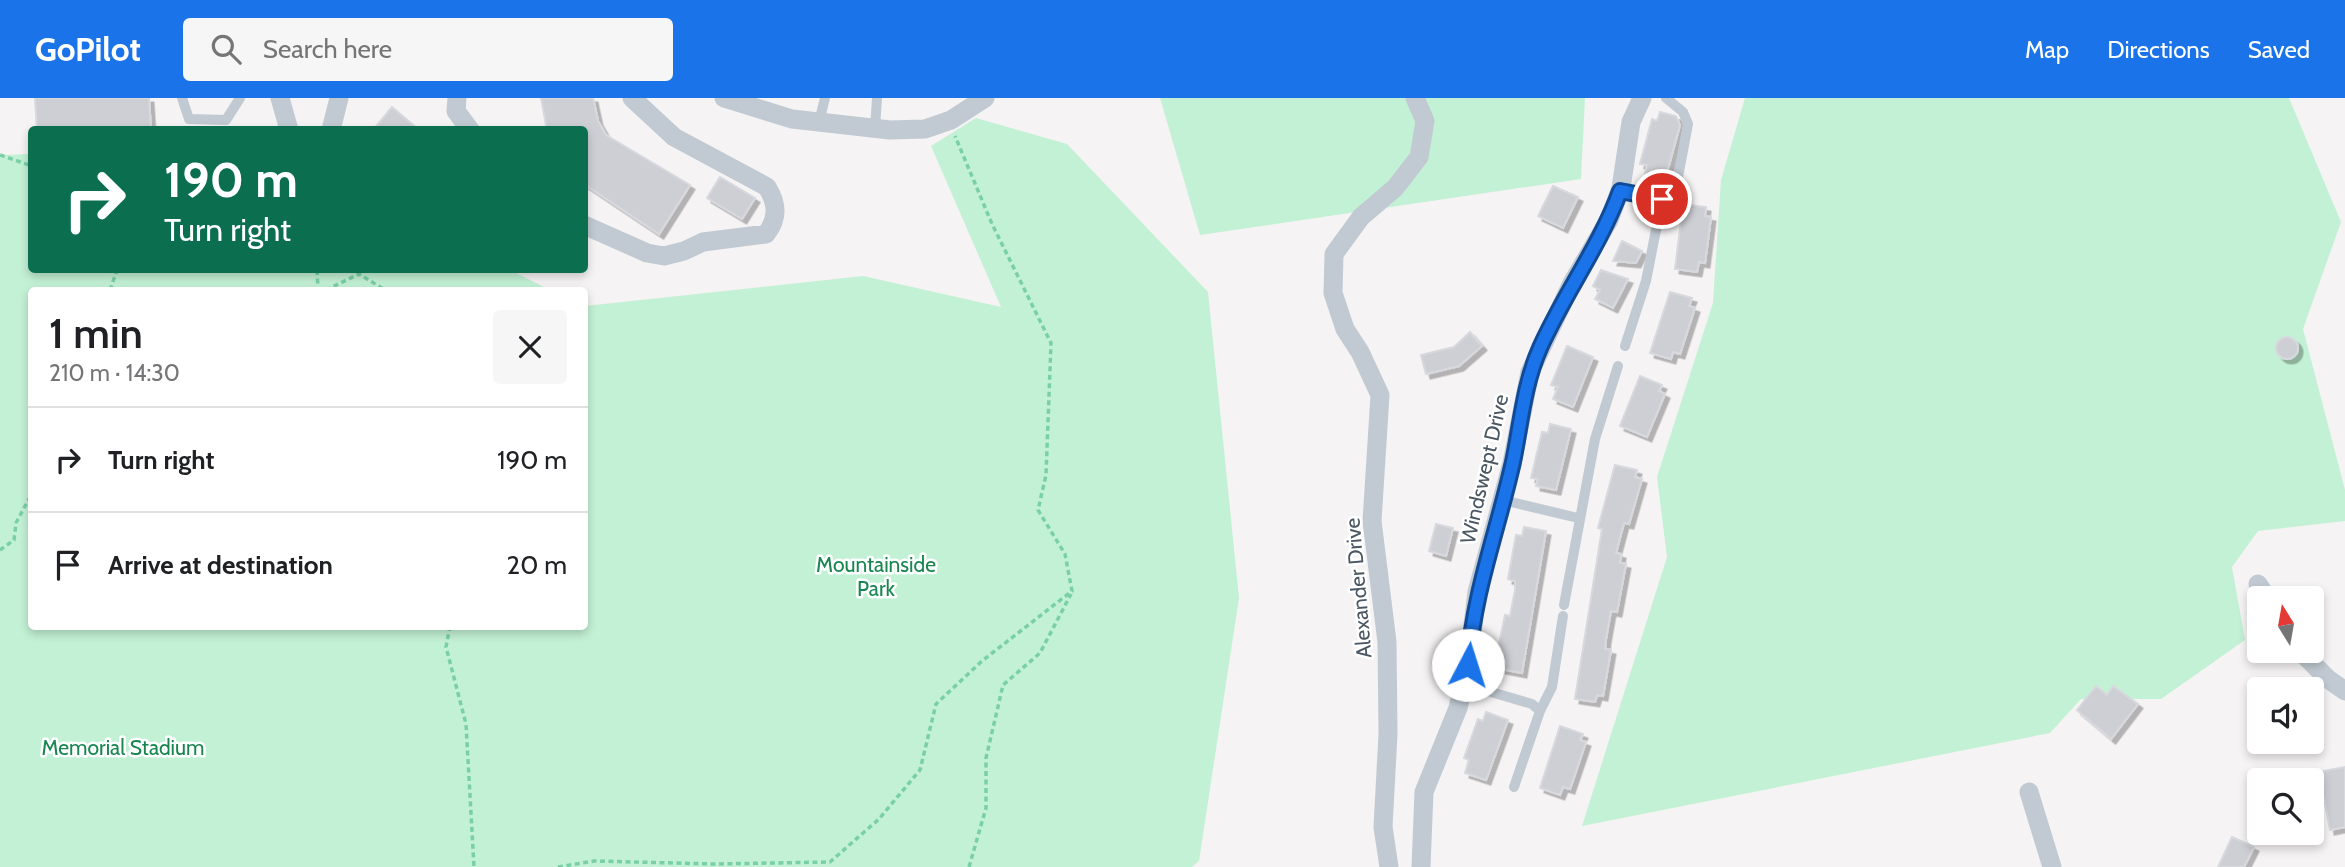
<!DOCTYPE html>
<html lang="en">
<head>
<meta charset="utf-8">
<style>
  body { margin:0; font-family:Cabin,sans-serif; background:#f6f6f6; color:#202124; height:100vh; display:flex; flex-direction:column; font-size:26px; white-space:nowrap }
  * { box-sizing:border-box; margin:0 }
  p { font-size:23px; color:#757577 }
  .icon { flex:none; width:38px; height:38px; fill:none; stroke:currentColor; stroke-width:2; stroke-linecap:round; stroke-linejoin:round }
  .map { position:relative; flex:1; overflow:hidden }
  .details { position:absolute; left:28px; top:189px; width:560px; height:343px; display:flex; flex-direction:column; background:#fff; border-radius:7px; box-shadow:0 4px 10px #0003 }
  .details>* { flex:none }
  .banner { position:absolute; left:28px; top:28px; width:560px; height:147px; border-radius:7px; box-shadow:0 4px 10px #0003; background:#0b6e4f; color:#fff; overflow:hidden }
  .needle { width:46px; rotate:349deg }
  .buttons { position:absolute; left:2247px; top:488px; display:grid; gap:14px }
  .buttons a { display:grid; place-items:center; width:77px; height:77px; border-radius:7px; background:#fff; box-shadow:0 4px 10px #0003; font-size:35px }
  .pin { position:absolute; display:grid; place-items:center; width:60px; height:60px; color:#fff; margin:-30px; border:4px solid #fff; border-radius:50%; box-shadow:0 2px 7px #0007 }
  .me { position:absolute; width:77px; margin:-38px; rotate:5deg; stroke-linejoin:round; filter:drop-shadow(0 0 5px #0008) }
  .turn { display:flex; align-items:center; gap:24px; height:147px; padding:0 21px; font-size:32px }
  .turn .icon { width:91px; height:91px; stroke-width:2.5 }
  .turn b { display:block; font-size:49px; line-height:60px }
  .round { display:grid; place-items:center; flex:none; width:74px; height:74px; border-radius:7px; background:#f6f6f6 }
  .head { display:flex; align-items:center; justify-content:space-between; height:119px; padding:0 21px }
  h1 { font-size:42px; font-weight:600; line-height:52px }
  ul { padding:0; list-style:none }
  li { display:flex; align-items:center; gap:21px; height:105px; padding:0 21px; border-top:2px solid #e0e0e0 }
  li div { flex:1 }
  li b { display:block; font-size:26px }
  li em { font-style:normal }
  header { display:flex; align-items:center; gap:42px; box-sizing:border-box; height:98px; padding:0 35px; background:#1a73e8; color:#fff }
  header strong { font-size:33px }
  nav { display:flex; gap:38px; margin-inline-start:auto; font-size:24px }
  .search { width:490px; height:63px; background:#f6f6f6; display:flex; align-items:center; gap:18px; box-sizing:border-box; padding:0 24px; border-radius:7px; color:#757577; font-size:26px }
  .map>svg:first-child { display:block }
  .green { fill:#c3f1d5 }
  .building { fill:#cdcfd5; stroke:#d7d9de; stroke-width:2; filter:url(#shadow) }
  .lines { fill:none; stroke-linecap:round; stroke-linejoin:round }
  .path { stroke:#7ad0a6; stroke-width:3.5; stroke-dasharray:5 3.5; stroke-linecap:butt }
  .lane { stroke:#c1cad2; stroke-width:10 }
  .street { stroke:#c1cad2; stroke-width:19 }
  .route-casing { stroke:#114b97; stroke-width:18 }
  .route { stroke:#1a73e8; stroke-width:12 }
  .labels { text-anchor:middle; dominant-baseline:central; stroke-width:5; stroke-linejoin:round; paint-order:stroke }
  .street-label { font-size:21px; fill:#4a5661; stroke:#fff }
  .park-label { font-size:21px; fill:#17864f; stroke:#fff }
</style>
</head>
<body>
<header>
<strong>GoPilot</strong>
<div class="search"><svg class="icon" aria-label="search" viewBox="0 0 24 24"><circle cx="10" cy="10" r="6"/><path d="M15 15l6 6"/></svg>Search here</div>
<nav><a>Map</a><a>Directions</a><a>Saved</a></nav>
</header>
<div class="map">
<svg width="2345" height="769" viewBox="0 0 2345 769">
  <defs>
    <filter id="shadow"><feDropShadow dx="4.5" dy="4.5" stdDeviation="0" flood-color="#0004"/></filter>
  </defs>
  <rect width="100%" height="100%" fill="#f5f3f3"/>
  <!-- green -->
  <path class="green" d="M1160,0H1585L1581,81L1200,137Z
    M1745,0H2289L2341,124L2303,231L2345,392V423L2258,433L2232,469L2245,542L2161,601H2081L2050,635L1582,728L1667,459L1657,379L1713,205L1721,82Z
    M976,20L1067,46L1208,194L1239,500L1199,763L1192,769H0V57L31,56L32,172H510L550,192H32V528H584L585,208L863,178L1001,209L931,48Z"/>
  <!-- building -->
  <path class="building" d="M35,0H149L151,32H37Z
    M541,0H593L598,23L606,37L690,87L659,136L584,86V32H547Z
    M392,9L419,32H373Z
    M1660,14L1676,18L1680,27L1665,82L1645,76L1647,67L1640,66L1652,21L1657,23Z
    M720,79L755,100L742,121L707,100Z
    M1553,88L1578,99L1563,130L1538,118Z
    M1683,106L1706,109L1705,118L1711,119L1705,165L1699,164L1697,174L1675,171Z
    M1622,143L1642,153L1636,165L1613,163Z
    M1601,172L1628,181L1613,210L1595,201L1600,192L1593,188Z
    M1670,194L1692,200L1689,208L1695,210L1680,256L1673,254L1671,261L1650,255Z
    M1470,234L1482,248L1459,268L1426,276L1421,257L1454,249Z
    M2276 250a11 11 0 1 1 22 0a11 11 0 1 1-22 0Z
    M1567,248L1593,259L1573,309L1553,301L1558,289L1551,287Z
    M1640,278L1662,287L1659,293L1665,296L1647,339L1620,328Z
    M1550,326L1571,331L1556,392L1536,388L1538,381L1531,380L1542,334L1548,335Z
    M1615,367L1637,372L1635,379L1642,381L1629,426L1624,425L1616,455L1621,456L1620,465L1626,466L1617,514L1611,513L1606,541L1605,551L1611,552L1603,598L1597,597L1595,604L1575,601L1602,431L1598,430Z
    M1436,426L1453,430L1446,458L1429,453Z
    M1524,429L1546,433L1522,575L1501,571L1503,562L1496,560L1505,517L1510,518L1515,492V483L1508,481L1516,437L1522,438Z
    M2096,588L2107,597L2113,588L2138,606L2111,641L2077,612Z
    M1486,614L1508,622L1486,682L1465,675L1469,662L1464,660L1478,621L1483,623Z
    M1560,628L1583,636L1580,642L1586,644L1570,691L1563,689L1560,697L1540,690Z
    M2345,669V729L2330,732L2324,700L2312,702V675Z
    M2232,739L2254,749L2244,769H2218Z"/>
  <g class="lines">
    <!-- path -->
    <path class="path" d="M0,57L32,68
      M317,172L318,192
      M110,192L117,172
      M326,192L359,176L385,192
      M0,452L14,442L16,425L32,395
      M450,528L446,549L466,626L474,769
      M558,769L594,763L714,766L830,764L879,721L920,672L936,606L982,563L1072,493L1065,456L1038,412L1046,377L1051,245L992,126L955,38
      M969,769L986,710V660L1003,587L1040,555L1071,496"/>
    <!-- lane -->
    <path class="lane" d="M182,0L189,21L226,22L240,0
      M819,24L825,0
      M875,30L877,0
      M1620,92L1662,101L1675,95L1688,26L1683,14L1666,0
      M1625,248L1646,183L1662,101
      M1503,402L1578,420
      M1564,507L1595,341L1618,268
      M1464,586L1532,606L1540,613L1514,689
      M1540,613L1552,589L1563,518"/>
    <!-- street -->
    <path class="street" d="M280,0L289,32
      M457,0L456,13L470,32
      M724,0L792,21L890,32L925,31L951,22L985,0
      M331,32L339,0
      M584,127L647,155L664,158L684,153L703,144L766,136C779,120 777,105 767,89L674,39L632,0
      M2258,486L2267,500
      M2300,553L2328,581L2345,593
      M2029,694L2052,769
      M1389,769L1383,729L1388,636L1387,544L1372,423L1380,297L1360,254L1345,231L1333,195L1334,156L1361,119L1395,90L1419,59L1425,23L1415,0
      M1421,769L1424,694L1458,610L1468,567L1477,494L1512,365L1530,274L1572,185L1609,122L1621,90L1631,24L1642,0"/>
  </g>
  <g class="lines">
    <defs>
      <path id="route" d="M1468,567C1474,492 1497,435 1513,364C1521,325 1524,286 1540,250C1564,196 1600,148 1620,93L1662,101"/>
    </defs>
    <!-- route casing -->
    <use href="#route" class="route-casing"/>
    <!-- route -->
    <use href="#route" class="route"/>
  </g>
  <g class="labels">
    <!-- street labels -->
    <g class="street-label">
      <text transform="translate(1484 371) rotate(-77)">Windswept Drive</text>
      <text transform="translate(1358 490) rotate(-95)">Alexander Drive</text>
    </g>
    <!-- park labels -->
    <g class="park-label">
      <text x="876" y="466">Mountainside<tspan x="876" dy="24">Park</tspan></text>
      <text x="123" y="649">Memorial Stadium</text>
    </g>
  </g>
</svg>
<div class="buttons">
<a><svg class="needle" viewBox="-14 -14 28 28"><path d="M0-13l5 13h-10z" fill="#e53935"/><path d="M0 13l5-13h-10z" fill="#757577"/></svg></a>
<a><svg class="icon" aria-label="sound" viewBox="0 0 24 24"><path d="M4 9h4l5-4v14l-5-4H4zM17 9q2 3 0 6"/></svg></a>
<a><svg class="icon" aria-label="search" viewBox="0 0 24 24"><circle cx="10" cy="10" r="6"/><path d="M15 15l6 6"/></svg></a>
</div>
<div class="pin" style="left:1662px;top:101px;background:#d93025"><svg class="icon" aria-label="arrive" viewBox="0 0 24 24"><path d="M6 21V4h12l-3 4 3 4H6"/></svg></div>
<svg class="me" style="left:1468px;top:567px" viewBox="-20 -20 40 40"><circle r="19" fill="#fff"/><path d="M0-13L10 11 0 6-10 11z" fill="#1a73e8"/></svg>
<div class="banner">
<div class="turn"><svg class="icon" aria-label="right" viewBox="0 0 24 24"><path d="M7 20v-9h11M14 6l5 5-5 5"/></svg><div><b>190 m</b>Turn right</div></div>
</div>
<section class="details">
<div class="head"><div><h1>1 min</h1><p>210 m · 14:30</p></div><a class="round"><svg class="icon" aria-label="close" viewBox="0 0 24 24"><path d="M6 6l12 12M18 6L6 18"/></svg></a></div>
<ul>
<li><svg class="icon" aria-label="right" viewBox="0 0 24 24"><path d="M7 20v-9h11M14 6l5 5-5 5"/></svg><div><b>Turn right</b></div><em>190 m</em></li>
<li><svg class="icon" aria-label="arrive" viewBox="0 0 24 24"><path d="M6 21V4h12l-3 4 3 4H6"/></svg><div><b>Arrive at destination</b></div><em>20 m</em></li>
</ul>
</section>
</div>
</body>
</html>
